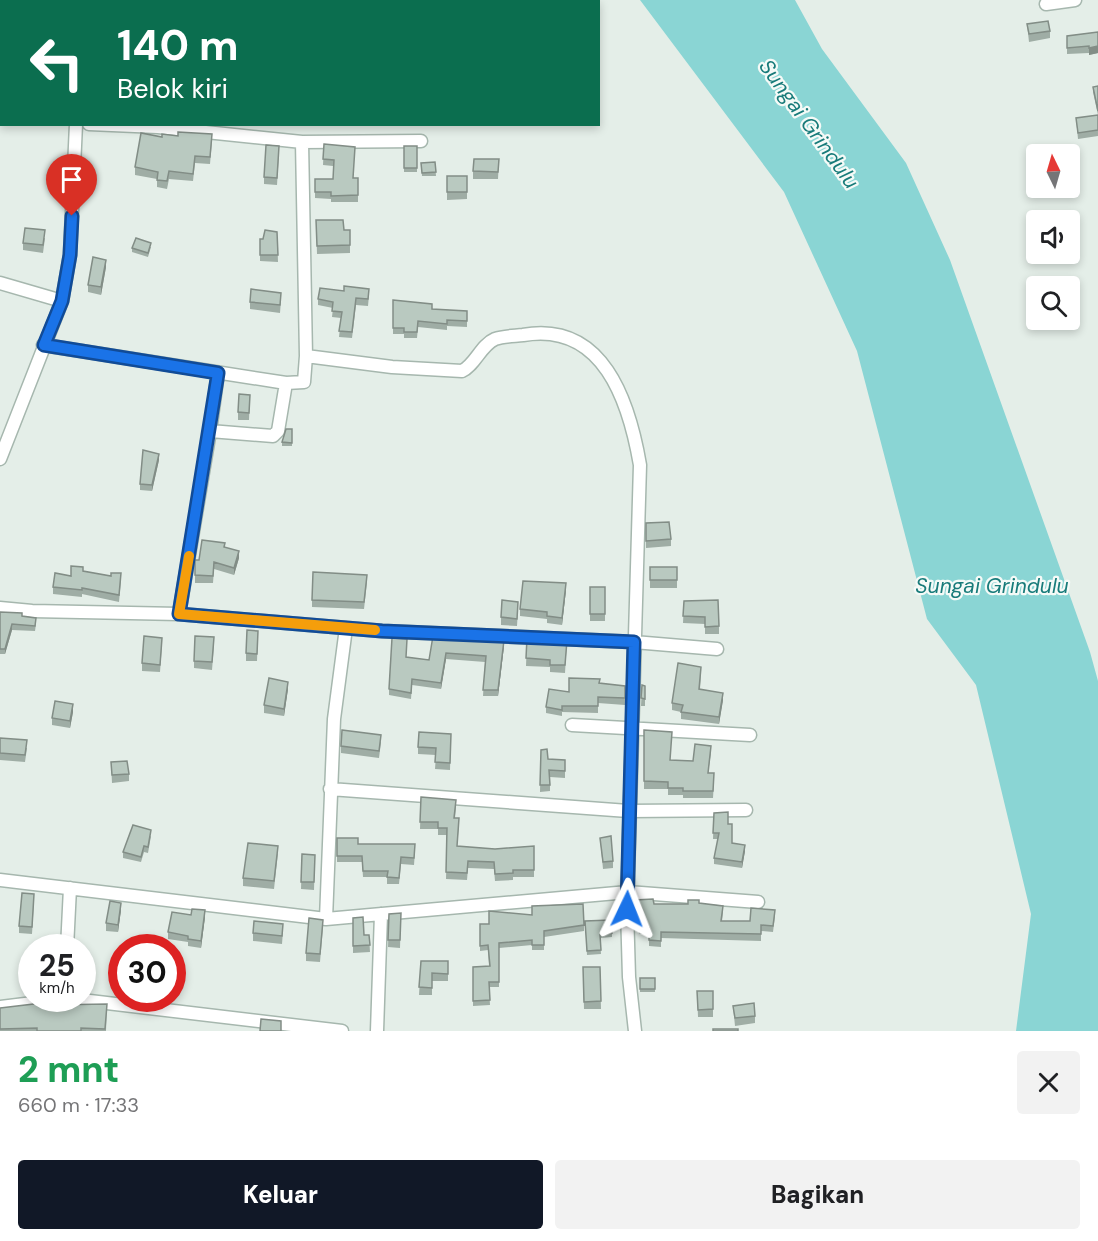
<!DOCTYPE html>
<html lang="id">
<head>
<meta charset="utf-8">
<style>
  body { margin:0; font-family:"DM Sans",sans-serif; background:#f2f2f2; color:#202124; height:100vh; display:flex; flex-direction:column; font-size:22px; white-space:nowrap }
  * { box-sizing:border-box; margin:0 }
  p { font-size:20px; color:#757577 }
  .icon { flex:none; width:33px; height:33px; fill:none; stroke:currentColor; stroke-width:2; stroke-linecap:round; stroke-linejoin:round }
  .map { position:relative; height:1031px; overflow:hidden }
  .drawer { display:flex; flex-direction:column; background:#fff; flex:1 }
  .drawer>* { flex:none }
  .banner { position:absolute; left:0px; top:0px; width:600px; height:126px; box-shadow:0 3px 9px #0003; background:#0b6e4f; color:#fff; overflow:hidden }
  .needle { width:39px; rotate:355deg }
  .tools { position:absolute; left:1026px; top:144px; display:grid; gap:12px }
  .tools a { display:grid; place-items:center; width:54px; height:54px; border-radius:6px; background:#fff; box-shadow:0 3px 9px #0003; font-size:30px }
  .speed { position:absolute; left:18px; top:934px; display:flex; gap:12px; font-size:30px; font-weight:700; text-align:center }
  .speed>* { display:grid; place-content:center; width:78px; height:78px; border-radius:50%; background:#fff; box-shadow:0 3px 9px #0003; line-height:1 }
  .speed small { font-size:15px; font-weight:400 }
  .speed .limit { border:9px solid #d22; background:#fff; color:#111 }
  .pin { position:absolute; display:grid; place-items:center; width:51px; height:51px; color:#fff; margin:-62px -26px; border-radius:50% 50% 50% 0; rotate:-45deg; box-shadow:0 0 6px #0007 }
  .pin .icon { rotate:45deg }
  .me { position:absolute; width:66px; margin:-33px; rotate:2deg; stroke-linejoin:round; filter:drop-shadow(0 0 4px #0008) }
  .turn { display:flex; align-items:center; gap:21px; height:126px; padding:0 18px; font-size:27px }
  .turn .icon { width:78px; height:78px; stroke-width:2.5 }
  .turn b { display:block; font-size:42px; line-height:51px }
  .round { display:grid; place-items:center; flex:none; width:63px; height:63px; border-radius:6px; background:#f2f2f2 }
  .overview { display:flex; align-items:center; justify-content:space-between; height:102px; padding:0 18px }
  h1 { font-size:36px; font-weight:800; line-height:45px; color:#1e9e55 }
  .primary-button { display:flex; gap:12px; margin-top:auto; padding:12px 18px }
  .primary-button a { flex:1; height:69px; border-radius:6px; background:#111827; color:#fff; font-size:24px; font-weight:800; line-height:69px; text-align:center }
  .primary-button a+a { background:#f2f2f2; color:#202124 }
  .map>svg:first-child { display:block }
  .water { fill:#8ad5d4 }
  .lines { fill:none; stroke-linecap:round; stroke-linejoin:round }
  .minor-casing { stroke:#a6b7ae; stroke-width:15 }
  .minor { stroke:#fff; stroke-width:12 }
  .wall { fill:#9fada5 }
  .shaded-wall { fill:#828d86 }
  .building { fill:#b9c9c0; stroke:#828d86; stroke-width:1.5 }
  .route-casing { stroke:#114b97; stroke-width:15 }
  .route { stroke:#1a73e8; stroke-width:10 }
  .slow { stroke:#f59e0b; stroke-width:10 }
  .labels { text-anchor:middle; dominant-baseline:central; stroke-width:4.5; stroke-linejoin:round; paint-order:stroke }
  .water-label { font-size:21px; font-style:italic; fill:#187b7a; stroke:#f5faf7 }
</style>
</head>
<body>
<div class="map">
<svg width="1098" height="1031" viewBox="0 0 1098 1031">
  <rect width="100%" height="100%" fill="#e4eee8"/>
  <!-- water -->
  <path class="water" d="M640,0H795L822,49L906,163L950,260L1090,652L1098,681V1031H1016L1031,914L976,685L927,619L857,351L784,192Z"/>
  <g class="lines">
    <defs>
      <path id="minor" d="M82,2V0
        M1046,4L1075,0
        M0,69L2,70
        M89,124L158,127L302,142L421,141
        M0,283L62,301
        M43,345L286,383L304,382L306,356L302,142
        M306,356L392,367L462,371C475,365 481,345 495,339C503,336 515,336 523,335C603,321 629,401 640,465L627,909L629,977L635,1031
        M210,431L218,373
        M0,459L62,301L70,255L76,124
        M0,608L32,611L179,614L382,631L634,642L717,649
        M179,614L210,431L273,436L278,431L286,383
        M572,725L750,735
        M330,789L628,811L746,810
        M0,880L326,919L628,892L758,902
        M326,919L334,719L346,628
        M67,948L70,888
        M73,999L342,1031
        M0,1007L65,999
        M377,1031L381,914"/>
    </defs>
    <!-- minor casing -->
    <use href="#minor" class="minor-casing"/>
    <!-- minor -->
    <use href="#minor" class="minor"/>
  </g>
  <!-- wall -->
  <path class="wall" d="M1027,24L1050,31V38L1029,42Z
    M1098,32V53L1089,55V53L1067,54V36Z
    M1098,86V136L1078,139L1076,118L1098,115L1093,92V87Z
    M162,137L212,141L210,164L195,163L193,181L169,179L167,189L157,187V179L135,175V167Z
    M324,144L354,178H358V202H331V199L315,198V179H333V166L323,165Z
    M404,146H417V172H404Z
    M279,153L277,185L264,184V177Z
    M499,159L498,179H473V171Z
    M435,162L436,176H422L421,163Z
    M447,176L467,192V199L447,200Z
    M316,220L344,230H350V253L317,254Z
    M277,232L278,262L260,261V255L263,239Z
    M45,238L43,253L23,250V243Z
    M151,247L148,257L132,252V248Z
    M106,267L101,295L88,292V285Z
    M369,295L368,306L356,305L352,338L339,337L341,318L332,317L333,308L318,305V299Z
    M281,300L280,313L250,309V302Z
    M393,300L432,309L467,311V327L447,326V330L418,327L417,338H404V334H393Z
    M250,395L249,420H238V412Z
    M292,429V446H282V442Z
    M159,460L152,491L140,490V484Z
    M671,539V546L646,548V541Z
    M225,547L239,558L234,575L214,569L213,583H195V560H199Z
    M650,567H677V588H650Z
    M83,571L121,580L119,602L82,594V597L53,594V587L71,576Z
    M367,582L364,609L312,607V600Z
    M590,587H605V621H590Z
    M566,590L562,625L547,623V619L520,616V609Z
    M684,601L719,626V634H705V624L683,623Z
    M518,609L517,626L501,625V617Z
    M0,612L22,616L36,624L35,631L12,630L5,654H0Z
    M258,631L257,661H246V653Z
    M527,638L567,640L565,673L550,672V667L526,666Z
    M462,640L504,646L498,696H483L485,662L446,659L441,689L412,685L411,699L389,695V689L406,657L429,660Z
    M162,645L160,672L142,671V663Z
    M214,645L212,670L194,668V661Z
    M701,674L700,689L723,700L719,724L681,719V712L672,710V703Z
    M599,683L625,686V705L598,703V713L562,712V716L546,713V707L569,692Z
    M642,685L645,686V706H641Z
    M288,689L284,716L264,713V705Z
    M73,712L70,728L52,725V718Z
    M644,730L671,760L693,761L711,753L708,773L714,781L713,798H683V795H668V789H644Z
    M451,734L450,770L435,769L436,755L418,754V747Z
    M0,738L27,748L25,762L0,760Z
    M381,742L379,758L341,753V746Z
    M541,750L548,759L565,760V778L550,777V791L540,792Z
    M111,762L129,774V781L112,783Z
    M421,797L456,807L455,818L459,825L457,846L495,849L534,846V877H513V880L495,881L494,869L468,868L467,880L446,879L447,835H438V829H420Z
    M714,813L728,824L732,843L745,851L742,868L714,864V858L718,839H713Z
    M151,836L148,853L144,852L141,862L123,858V852Z
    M337,838L358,844L415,851L414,865L401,864L399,884H387V877H363L362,862H337Z
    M600,838L613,861V868L603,869Z
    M278,853L274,889L243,886V878Z
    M302,854L315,855L314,890L301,889Z
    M635,900L654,904L670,905L699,903L723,912L722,921H750L775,916L773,932L761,931V941L661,938V947L649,946V934H639Z
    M34,901L32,934L19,933V926Z
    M121,910L118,932L106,931V923Z
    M401,913L400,948L388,947L389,914Z
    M191,915L205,917L201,948L188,946V942L168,939V932Z
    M353,918L364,935H369L370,952L353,953Z
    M585,921L612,933V937L600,938L601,954L587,955Z
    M480,924L584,925V931L544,937V950H532V945L499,948V987H489L490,1005L473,1006V967L489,966L488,950L480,951Z
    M323,927L320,962L306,961V953Z
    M283,931L282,944L253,941V933Z
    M421,961H448V981H432V995H419Z
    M600,967L601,1009H584L583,968Z
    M640,978H655V992H640Z
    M697,991H713V1017H698Z
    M107,1004L106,1031H0V1008L50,1005Z
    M733,1006L755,1016V1023L735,1026Z"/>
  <!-- shaded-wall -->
  <path class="shaded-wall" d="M1098,46V53L1089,55V48Z
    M106,260V267L101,295V287Z
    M159,454V460L152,491V485Z
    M239,551V558L234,575V568Z
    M566,583V590L562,625V618Z
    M12,624V630L5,654V649Z
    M504,640V646L498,696V690Z
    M446,653V659L441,689V683Z
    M288,682V689L284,716V709Z
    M723,693V700L719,724V717Z
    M73,704V712L70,728V721Z
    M745,845V851L742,868V862Z
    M121,903V910L118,932V925Z
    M205,910V917L201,948V941Z"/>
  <!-- building -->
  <path class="building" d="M358,0H369V2H358Z
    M1048,21L1050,31L1029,34L1027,24Z
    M1098,32V46L1089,48V46L1067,48V36Z
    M1098,86V111L1093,87Z
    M1098,115V130L1078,133L1076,118Z
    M178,132L212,134L210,157L195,156L193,174L169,171L167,181L157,180L158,172L135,167L141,133L162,137V134L178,136Z
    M324,144L355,147L353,178H358V195L331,196V192H315V179H333L334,160L323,159Z
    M266,145L279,146L277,178L264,177Z
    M404,146H417V168H404Z
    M474,159H499L498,172L473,171Z
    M435,162L436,172L422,173L421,163Z
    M447,176H467V192H447Z
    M316,220H343L344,230H350V245L317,246Z
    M25,228L45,230L43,245L23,243Z
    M265,230L277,232L278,255H260V239H263Z
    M136,238L151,243L148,253L132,248Z
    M93,257L106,260L101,287L88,285Z
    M344,286L369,289L368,299L356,298L352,332L339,331L342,312L332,311L333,302L318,299L320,288L344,291Z
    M251,289L281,293L280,305L250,302Z
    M393,300L432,304V309L467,311V321L447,320V324L418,321L417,332H404V328H393Z
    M239,394L250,395L249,413L238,412Z
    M286,429H292V443L282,442Z
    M143,450L159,454L152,485L140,484Z
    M669,522L671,539L646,541V523Z
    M202,540L225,543L224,547L239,551L234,568L214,562L213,576L195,575V560H199Z
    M71,566L83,567V571L111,576V573H121L119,595L82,588V590L53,587L55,573L71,576Z
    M650,567H677V580H650Z
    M313,572L367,575L364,602L312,600Z
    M523,581L566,583L562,618L547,616V612L520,609Z
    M590,587H605V614H590Z
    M502,600L518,602L517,619L501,617Z
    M718,600L719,626L705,627V617L683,616L684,601Z
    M0,612L22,613V616L36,618L35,626L12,624L5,649H0Z
    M247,630L258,631L257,654L246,653Z
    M144,636L162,638L160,665L142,663Z
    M195,636L214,637L212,662L194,661Z
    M433,636L462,640V637L504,640L498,690H483L486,656L446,653L441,683L412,679L411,693L389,689L392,638L407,639L406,657L429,660Z
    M527,638L567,640L565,665H550V660L526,658Z
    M678,663L701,667L699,689L723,693L719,717L681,712L683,705L672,703Z
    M269,678L288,682L284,709L264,705Z
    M569,678L600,679L599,683L625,686V698L598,697V706H562V710L546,707L549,689L569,692Z
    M642,685L645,686V699L641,698Z
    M55,701L73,704L70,721L52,718Z
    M342,730L381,735L379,751L341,746Z
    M644,730L672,732L670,760L693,761L695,744L711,746L708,773H714L713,791H683V788H668V782L644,781Z
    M419,732L451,734L450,763L435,762L436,748L418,747Z
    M0,738L27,740L25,755L0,753Z
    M547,749L548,759L565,760V771L549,770L550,785H540L541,750Z
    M127,761L129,774L112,775L111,762Z
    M421,797L456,800L454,818H459L457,846L495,849L534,846V870H513V873L495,874L494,862L468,861L467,873L446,872L447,828H438V822H420Z
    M728,812V824H732V843L745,845L742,862L714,858L719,833H713L714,813Z
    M133,825L151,830L148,847L144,846L141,857L123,852Z
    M611,836L613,861L603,862L600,838Z
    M337,838H358V844H415L414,858L401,857L399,878L387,877L388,871H363L362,856H337Z
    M248,843L278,846L274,881L243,878Z
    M302,854L315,855L314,882H301Z
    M22,893L34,894L32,927L19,926Z
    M653,899L654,904H688V900H699V903L723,906L721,921H750L751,908L775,910L773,926L761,925V934L661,932V941L649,940V928L639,927L635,900Z
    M110,901L121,903L118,925L106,923Z
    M583,904L584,925L544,931V945H532V940L499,943V982H489L490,1000L473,1001V967L490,966L488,945L480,946V924H489V911L532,915V906Z
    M192,909L205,910L201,941L188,939V936L168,932L172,912L191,915Z
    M401,913L400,940H388L389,914Z
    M363,917L364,935H369L370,945L353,946V918Z
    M309,918L323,920L320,954L306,953Z
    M611,920L612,933L600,935L601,950L587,951L585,921Z
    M254,921L283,924L282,936L253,933Z
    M421,961H448V974L432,973V988L419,987Z
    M583,967H600L601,1001L584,1002Z
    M640,978H655V989H640Z
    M697,991H713V1009L698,1010Z
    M51,1002L50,1005L107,1004L105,1029L81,1028V1031H37V1028L0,1029V1008Z
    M754,1003L755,1016L735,1018L733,1006Z
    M261,1019L281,1021V1031H260Z
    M713,1029H738V1031H713Z"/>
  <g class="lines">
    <defs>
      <path id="route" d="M72,216L70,255L62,301L44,345L218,373L179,614L382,631L634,642L627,909"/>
    </defs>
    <!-- route casing -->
    <use href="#route" class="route-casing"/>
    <!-- route -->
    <use href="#route" class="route"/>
    <!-- slow -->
    <path class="slow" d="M189,556L179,614L375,630"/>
  </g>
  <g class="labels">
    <!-- water labels -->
    <g class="water-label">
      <text transform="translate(809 124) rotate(54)">Sungai Grindulu</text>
      <text x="992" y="586">Sungai Grindulu</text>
    </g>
  </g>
</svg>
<div class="tools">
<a><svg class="needle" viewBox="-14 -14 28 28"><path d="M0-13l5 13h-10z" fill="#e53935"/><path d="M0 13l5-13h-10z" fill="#757577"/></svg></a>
<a><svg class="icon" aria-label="sound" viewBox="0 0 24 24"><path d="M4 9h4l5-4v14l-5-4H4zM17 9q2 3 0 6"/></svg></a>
<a><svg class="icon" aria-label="search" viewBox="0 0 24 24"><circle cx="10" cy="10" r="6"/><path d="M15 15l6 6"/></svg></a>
</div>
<div class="speed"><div>25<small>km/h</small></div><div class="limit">30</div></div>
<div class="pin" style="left:72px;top:216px;background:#d93025"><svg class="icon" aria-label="arrive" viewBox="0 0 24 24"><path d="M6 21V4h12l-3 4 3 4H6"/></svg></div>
<svg class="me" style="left:627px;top:909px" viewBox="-20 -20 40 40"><path d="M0-17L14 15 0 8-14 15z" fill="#1a73e8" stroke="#fff" stroke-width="4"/></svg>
<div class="banner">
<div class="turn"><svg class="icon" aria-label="left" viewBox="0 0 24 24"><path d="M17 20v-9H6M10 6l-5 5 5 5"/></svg><div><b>140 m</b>Belok kiri</div></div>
</div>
</div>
<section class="drawer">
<div class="overview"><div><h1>2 mnt</h1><p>660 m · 17:33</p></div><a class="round"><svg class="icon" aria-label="close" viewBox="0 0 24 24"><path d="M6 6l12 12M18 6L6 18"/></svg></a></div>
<div class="primary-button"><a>Keluar</a><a>Bagikan</a></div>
</section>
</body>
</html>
